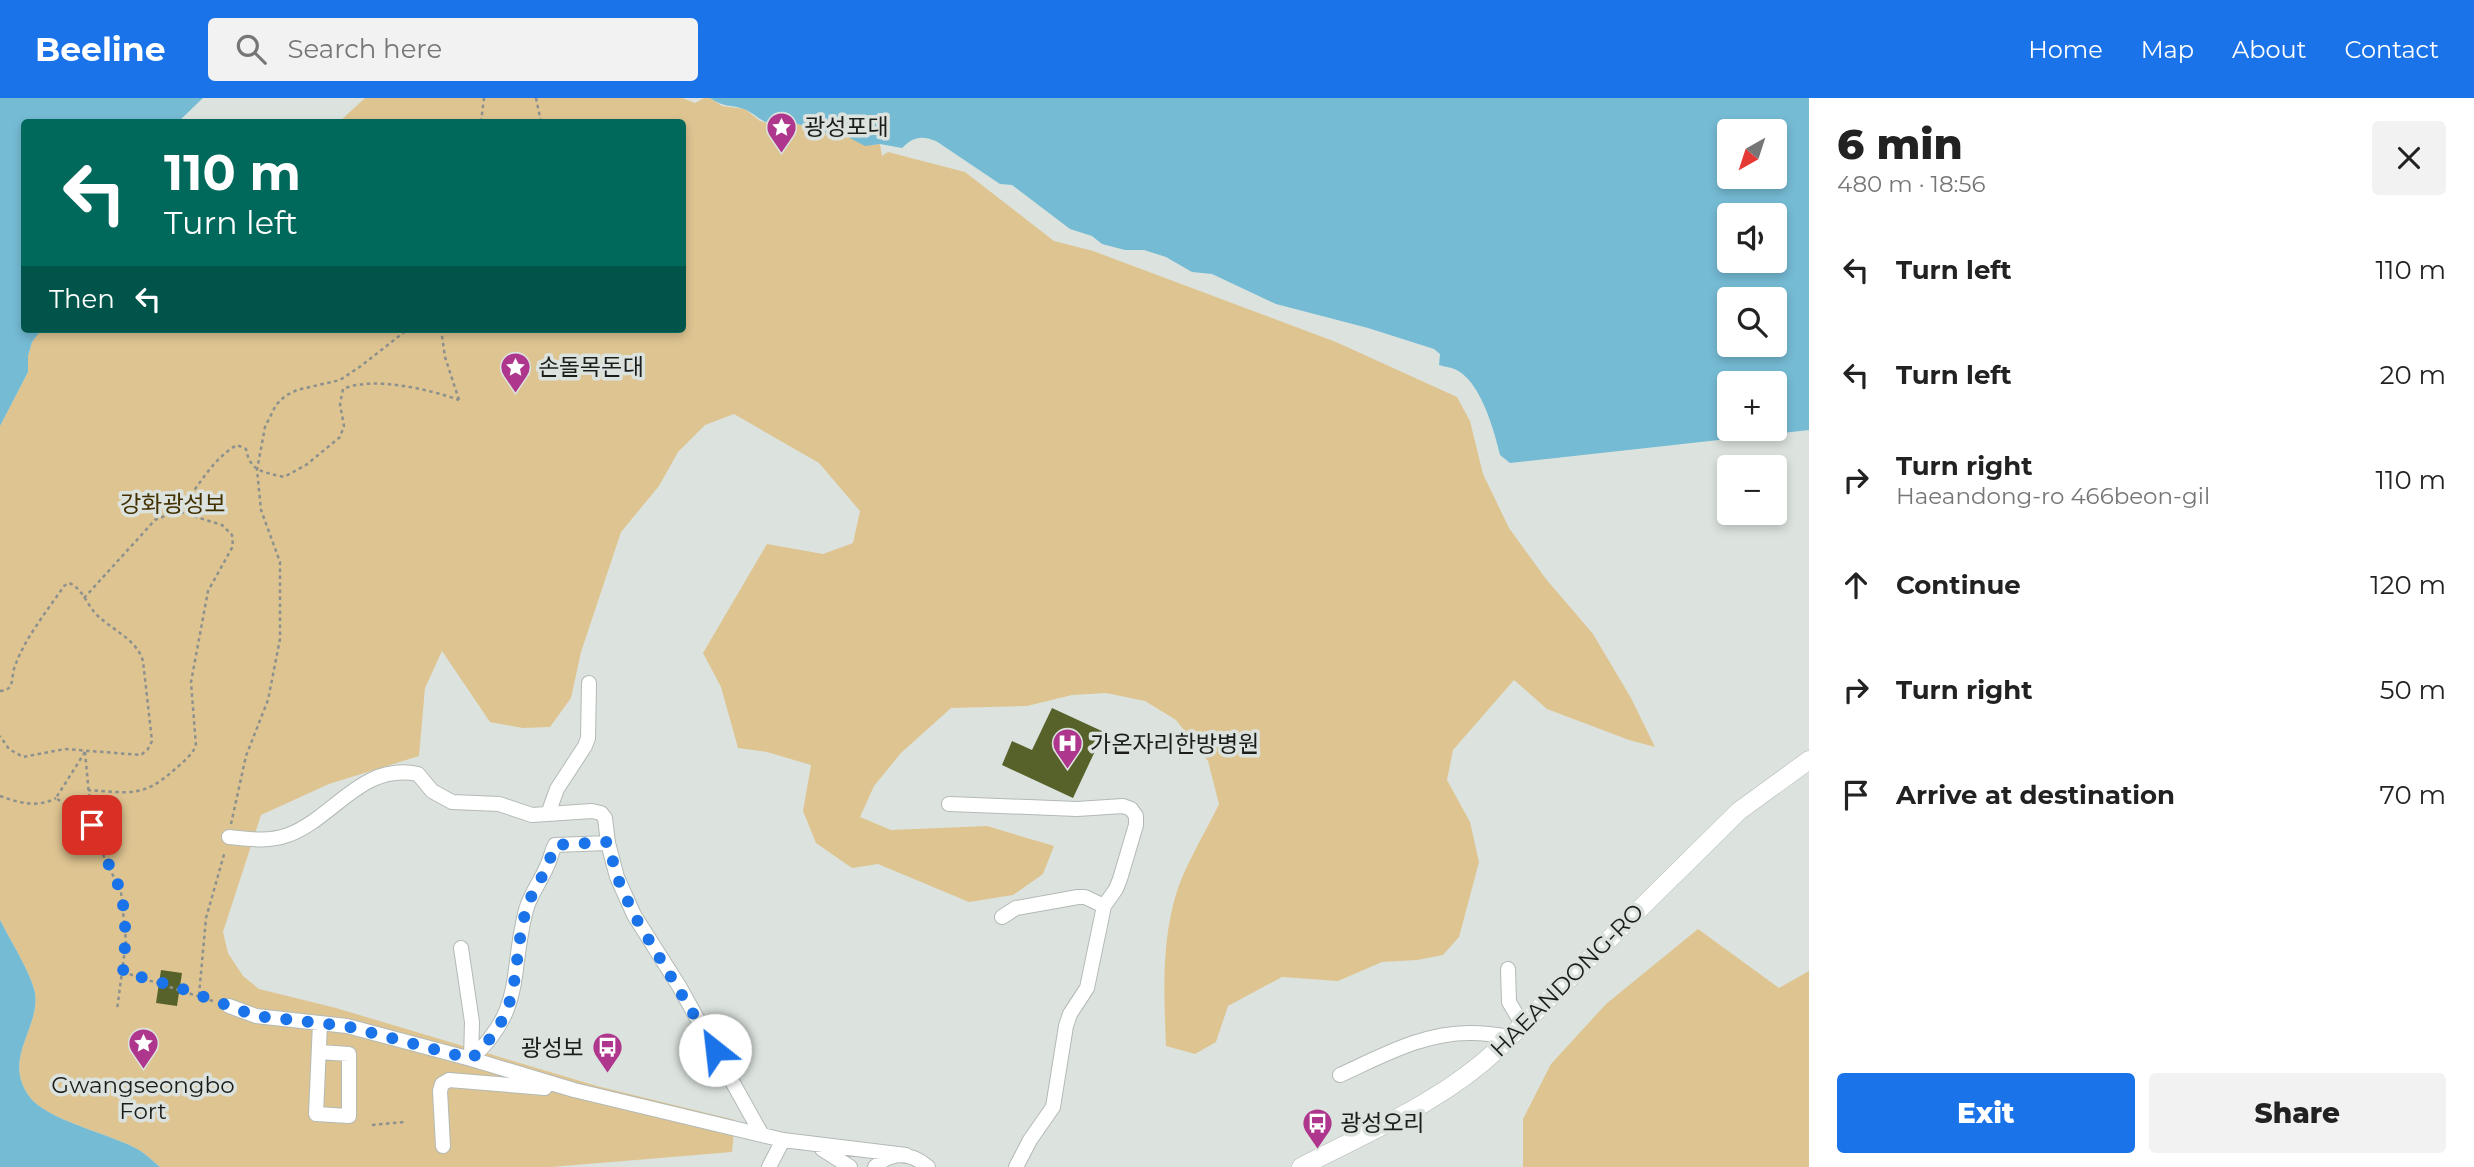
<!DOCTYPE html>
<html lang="en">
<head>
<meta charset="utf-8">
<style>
  body { margin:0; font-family:Montserrat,"Noto Sans KR",sans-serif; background:#f2f2f2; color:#222; height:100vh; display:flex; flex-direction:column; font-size:26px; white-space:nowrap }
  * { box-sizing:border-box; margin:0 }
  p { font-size:23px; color:#767676 }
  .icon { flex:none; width:38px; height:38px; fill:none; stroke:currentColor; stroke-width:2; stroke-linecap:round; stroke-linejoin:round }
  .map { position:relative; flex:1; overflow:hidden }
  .side { display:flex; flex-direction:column; background:#fff; width:665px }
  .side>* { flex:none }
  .guide { position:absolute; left:21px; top:21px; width:665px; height:214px; border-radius:7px; box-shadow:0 4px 10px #0003; background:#00695c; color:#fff; overflow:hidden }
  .needle { width:46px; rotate:219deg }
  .tools { position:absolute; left:1717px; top:21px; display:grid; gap:14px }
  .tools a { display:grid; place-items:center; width:70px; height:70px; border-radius:7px; background:#fff; box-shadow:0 4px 10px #0003; font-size:35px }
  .pin { position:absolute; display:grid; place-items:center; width:60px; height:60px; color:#fff; margin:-30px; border-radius:14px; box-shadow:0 4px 10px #0006 }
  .me { position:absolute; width:77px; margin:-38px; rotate:331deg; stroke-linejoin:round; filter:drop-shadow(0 0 5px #0008) }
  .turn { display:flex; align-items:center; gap:24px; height:147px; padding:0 28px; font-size:32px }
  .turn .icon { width:91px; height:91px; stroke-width:2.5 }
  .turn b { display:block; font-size:49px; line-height:60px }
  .then { display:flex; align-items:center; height:66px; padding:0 28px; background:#0003; gap:14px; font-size:26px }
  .round { display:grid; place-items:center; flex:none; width:74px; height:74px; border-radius:7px; background:#f2f2f2 }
  .head { display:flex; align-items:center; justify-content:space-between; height:119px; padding:0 28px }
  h1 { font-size:42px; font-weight:800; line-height:52px }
  .primary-button { display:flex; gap:14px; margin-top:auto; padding:14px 28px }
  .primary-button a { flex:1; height:80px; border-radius:7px; background:#1a73e8; color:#fff; font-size:28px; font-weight:800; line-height:80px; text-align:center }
  .primary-button a+a { background:#f2f2f2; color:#222 }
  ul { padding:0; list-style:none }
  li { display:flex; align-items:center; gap:21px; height:105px; padding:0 28px }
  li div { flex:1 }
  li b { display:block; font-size:26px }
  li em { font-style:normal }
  header { display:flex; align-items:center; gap:42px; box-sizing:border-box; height:98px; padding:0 35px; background:#1a73e8; color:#fff }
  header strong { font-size:33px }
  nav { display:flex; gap:38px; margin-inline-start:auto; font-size:24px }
  .search { width:490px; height:63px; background:#f2f2f2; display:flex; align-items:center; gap:18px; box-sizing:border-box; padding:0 24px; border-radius:7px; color:#767676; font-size:26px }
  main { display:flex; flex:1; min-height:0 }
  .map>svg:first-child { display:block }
  .green { fill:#dec491 }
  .water { fill:#75bbd4; fill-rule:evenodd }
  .building { fill:#57622b }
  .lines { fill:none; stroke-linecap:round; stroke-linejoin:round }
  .minor-casing { stroke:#b3bab5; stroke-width:16 }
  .major-casing { stroke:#b3bab5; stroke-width:19 }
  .path { stroke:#8d918e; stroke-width:2.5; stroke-dasharray:3.5 3.5; stroke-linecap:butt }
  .minor { stroke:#fff; stroke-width:14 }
  .major { stroke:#fff; stroke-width:18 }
  .route { stroke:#1a73e8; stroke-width:12; stroke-dasharray:0 21.6 }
  .labels { text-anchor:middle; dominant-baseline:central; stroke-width:7; stroke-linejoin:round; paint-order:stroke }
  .poi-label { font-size:23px; fill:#1b1d1b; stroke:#dce3de; text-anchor:start }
  .park-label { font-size:23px; fill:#433001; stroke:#dce3de }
  .street-label { font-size:23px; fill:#1b1d1b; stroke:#dce3de }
</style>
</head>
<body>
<header>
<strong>Beeline</strong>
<div class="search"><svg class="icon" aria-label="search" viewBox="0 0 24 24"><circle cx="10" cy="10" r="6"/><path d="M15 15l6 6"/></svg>Search here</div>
<nav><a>Home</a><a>Map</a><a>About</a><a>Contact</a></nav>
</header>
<main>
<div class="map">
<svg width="1809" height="1069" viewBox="0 0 1809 1069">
  <rect width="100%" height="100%" fill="#dce3de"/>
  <!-- green -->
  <path class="green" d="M365,0H682L695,5L704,0H710L722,8L745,11L760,23L770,26L778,20C800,27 821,33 843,38C861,42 859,49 880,46L882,58L888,54L965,74L1054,143L1093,153L1336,244L1457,299L1470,323L1483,376L1509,430L1546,481L1593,536L1631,600L1655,649L1629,642L1547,611L1514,582L1453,652L1447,682L1470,724L1479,764L1459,839L1443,857L1417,862L1382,864L1338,883L1282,879L1228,908L1216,944L1195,956L1166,948C1164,897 1161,843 1177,793C1186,766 1206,733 1219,706L1208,663L1176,622L1145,603L1106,595L1072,597L1027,608L951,610L901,655L874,688L860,719L891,732L987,728L1054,748L1043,776L1013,797L969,804L878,766L852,770L816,745L803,713L811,667L767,654L738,650L721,589L703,555L767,446L823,456L853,445L860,413L819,365L734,316L705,327L678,354L659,388L621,434L581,554L571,600L550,629L523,630L490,624L442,553L425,590L419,658L329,686L261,717L223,834L228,855L243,878L259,891L336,910L597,988L735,1022L732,1054L551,1069H160C154,1064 147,1057 139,1052C112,1036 45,1022 29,998C2,960 40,931 35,895C32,877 9,840 0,822V328L28,274V258L32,244L42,231H682V24H339Z
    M1698,831L1779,890L1809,873V1069H1523V1021L1551,966L1606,906Z"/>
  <!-- water -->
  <path class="water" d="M0,0H203L178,24H24V231H42L32,244L28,258V274L0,328Z
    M710,0H1809V332L1510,365L1500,357C1494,332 1482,289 1460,274C1455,270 1446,269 1439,267L1440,256L1434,251L1368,230L1276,206L1212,176L1192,174L1166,159L1144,152H1125L1102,146L1092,138L1070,131L1012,87L1000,86L936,43C921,37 913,39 902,50L880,46L865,48L846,38L827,35L778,20L771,26C760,23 754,15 744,11C729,6 725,10 710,0ZM1729,33H1774V79H1729ZM1729,117H1774V163H1729ZM1729,201H1774V247H1729ZM1729,285H1774V331H1729Z
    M0,822C9,840 32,877 35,895C40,931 2,960 29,998C45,1022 112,1036 139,1052C147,1057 154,1064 160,1069H0Z"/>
  <!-- building -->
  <path class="building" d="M1052,610L1104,634L1073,700L1002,667L1012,643L1032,652Z
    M161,872L182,875L177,908L156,905Z"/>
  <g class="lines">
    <defs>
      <path id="minor" d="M949,706L1077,711L1123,708L1131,711L1136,718V727L1120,781L1116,791L1104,808L1087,890L1070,916L1066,928L1053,1009L1030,1042L1016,1069
        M548,716L557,691L585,648L588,640L589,585
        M229,739C249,741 268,744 288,737C334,720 362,664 418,676L432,693L452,704L499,706L532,717L592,713L601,715L605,720L608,745L617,779L634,817L679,888L762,1037
        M1002,819L1016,810L1078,799H1085L1104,808
        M461,850L472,924L471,961
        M1508,871L1509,904L1522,926
        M229,908L256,918L347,928L471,961L574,992L783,1042L906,1057
        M319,954L349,956V1018L316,1016L320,925
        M471,961C526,909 509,877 526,812C530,796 541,783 547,768C551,761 551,754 555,747L608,745
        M1340,977C1382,958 1424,934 1472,935C1485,935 1498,937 1510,939
        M443,1048L440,993L442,986L449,982L545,990
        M822,1051L850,1069
        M769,1069L783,1042
        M875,1069C891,1053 911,1054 928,1069"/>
      <path id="major" d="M1301,1069C1368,1034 1442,1004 1498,951L1739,713L1809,662"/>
    </defs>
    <!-- minor casing -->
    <use href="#minor" class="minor-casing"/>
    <!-- major casing -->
    <use href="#major" class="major-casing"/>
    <!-- path -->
    <path class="path" d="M536,0L541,24
      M481,24L484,0
      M599,24L610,23
      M441,231L445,259L459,302
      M177,413C198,392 210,362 237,347L246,351C250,374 264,374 284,379L306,367L340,339L344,328L340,306L343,291C373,278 428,291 459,302
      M84,500L155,422L177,413L222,427L232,437L233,448L208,493L191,584L196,648C191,658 182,665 174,672C142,701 127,694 88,692
      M0,593C16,592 10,580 15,568C25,540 47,513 64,488L69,485C82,490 87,506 95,515C111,532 136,540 143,563L152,643L148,651L141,657L65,651L23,659L9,651L0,638
      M85,654L92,729L97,744L121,794L126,843L117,912
      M85,654L56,700L92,727
      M0,698C19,705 38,710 56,700
      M231,726L246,658L268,602L280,541V464L261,412L257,372L265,329L276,307L285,298L297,292L340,282L361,268L408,231
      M123,874L216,904
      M199,897L206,820L225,753
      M372,1027L404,1024"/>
    <!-- minor -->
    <use href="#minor" class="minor"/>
    <!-- major -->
    <use href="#major" class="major"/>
  </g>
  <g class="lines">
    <!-- route -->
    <path class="route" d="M92,727C96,745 106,760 114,777C128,806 126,842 123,874L180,890L256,918L346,928L471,961C526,910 509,876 526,812C530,797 541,783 547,768C551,761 551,754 555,747L608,744L617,779L634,817L715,952"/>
  </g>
  <!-- icons -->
  <defs>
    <symbol id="sight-pin" viewBox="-11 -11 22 30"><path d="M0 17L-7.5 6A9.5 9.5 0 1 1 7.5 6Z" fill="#ae378d" stroke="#dce3de"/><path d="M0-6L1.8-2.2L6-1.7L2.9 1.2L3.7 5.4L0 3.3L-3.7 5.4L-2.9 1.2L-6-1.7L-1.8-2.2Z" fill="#fff"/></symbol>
    <symbol id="hospital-pin" viewBox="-11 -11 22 30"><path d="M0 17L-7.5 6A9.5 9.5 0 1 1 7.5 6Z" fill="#ae378d" stroke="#dce3de"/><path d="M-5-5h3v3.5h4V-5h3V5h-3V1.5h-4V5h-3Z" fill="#fff"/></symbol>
    <symbol id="bus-pin" viewBox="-11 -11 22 30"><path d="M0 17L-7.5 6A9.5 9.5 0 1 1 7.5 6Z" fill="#ae378d" stroke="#dce3de"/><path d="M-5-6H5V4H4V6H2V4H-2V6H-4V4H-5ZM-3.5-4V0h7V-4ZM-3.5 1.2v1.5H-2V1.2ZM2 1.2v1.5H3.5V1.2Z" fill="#fff"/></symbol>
  </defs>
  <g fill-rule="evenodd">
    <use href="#sight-pin" x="764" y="12" width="35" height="47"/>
    <use href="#sight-pin" x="498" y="252" width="35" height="47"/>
    <use href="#hospital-pin" x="1050" y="628" width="35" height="47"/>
    <use href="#sight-pin" x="126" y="928" width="35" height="47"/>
    <use href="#bus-pin" x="590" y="932" width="35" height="47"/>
    <use href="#bus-pin" x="1300" y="1008" width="35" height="47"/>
  </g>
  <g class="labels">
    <!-- poi labels -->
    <g class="poi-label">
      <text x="804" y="29">광성포대</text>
      <text x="538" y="269">손돌목돈대</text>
      <text x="1090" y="646">가온자리한방병원</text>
      <text x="584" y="950" text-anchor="end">광성보</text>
      <text x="143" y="987" text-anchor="middle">Gwangseongbo<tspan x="143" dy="26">Fort</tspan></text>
      <text x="1340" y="1025">광성오리</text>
    </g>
    <!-- park labels -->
    <g class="park-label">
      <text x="173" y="406">강화광성보</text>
    </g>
    <!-- street labels -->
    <g class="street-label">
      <text transform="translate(1567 882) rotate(-45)">HAEANDONG-RO</text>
    </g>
  </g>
</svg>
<div class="tools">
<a><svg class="needle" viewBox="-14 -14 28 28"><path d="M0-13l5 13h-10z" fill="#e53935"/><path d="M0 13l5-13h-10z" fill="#767676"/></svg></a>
<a><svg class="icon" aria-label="sound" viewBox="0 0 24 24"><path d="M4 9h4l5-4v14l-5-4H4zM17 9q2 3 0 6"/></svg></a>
<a><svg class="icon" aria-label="search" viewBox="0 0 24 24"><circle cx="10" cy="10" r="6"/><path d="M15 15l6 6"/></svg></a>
<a>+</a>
<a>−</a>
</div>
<div class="pin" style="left:92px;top:727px;background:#d93025"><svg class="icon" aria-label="arrive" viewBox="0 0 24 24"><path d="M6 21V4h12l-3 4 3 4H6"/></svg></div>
<svg class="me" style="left:715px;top:952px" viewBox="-20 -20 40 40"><circle r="19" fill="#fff"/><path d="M0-13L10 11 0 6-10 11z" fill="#1a73e8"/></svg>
<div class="guide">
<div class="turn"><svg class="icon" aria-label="left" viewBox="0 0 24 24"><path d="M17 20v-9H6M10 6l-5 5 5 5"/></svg><div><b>110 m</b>Turn left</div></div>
<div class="then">Then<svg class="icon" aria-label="left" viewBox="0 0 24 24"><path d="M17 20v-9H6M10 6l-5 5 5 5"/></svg></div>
</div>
</div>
<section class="side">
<div class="head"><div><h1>6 min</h1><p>480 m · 18:56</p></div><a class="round"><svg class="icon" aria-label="close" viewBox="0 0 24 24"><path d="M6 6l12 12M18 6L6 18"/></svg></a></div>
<ul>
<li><svg class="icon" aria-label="left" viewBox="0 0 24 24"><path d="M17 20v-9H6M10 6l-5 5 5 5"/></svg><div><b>Turn left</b></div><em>110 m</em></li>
<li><svg class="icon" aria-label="left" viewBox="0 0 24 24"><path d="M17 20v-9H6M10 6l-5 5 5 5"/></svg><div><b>Turn left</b></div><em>20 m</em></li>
<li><svg class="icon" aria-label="right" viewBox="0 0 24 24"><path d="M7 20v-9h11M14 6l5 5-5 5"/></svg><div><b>Turn right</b><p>Haeandong-ro 466beon-gil</p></div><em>110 m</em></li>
<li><svg class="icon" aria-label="ahead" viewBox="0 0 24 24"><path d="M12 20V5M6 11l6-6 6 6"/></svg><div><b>Continue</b></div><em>120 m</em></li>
<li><svg class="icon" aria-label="right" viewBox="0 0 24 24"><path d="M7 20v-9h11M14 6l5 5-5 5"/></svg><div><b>Turn right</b></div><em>50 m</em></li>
<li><svg class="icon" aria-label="arrive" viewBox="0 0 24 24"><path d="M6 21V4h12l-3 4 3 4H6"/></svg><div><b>Arrive at destination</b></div><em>70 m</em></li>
</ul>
<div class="primary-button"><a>Exit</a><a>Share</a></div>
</section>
</main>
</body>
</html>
